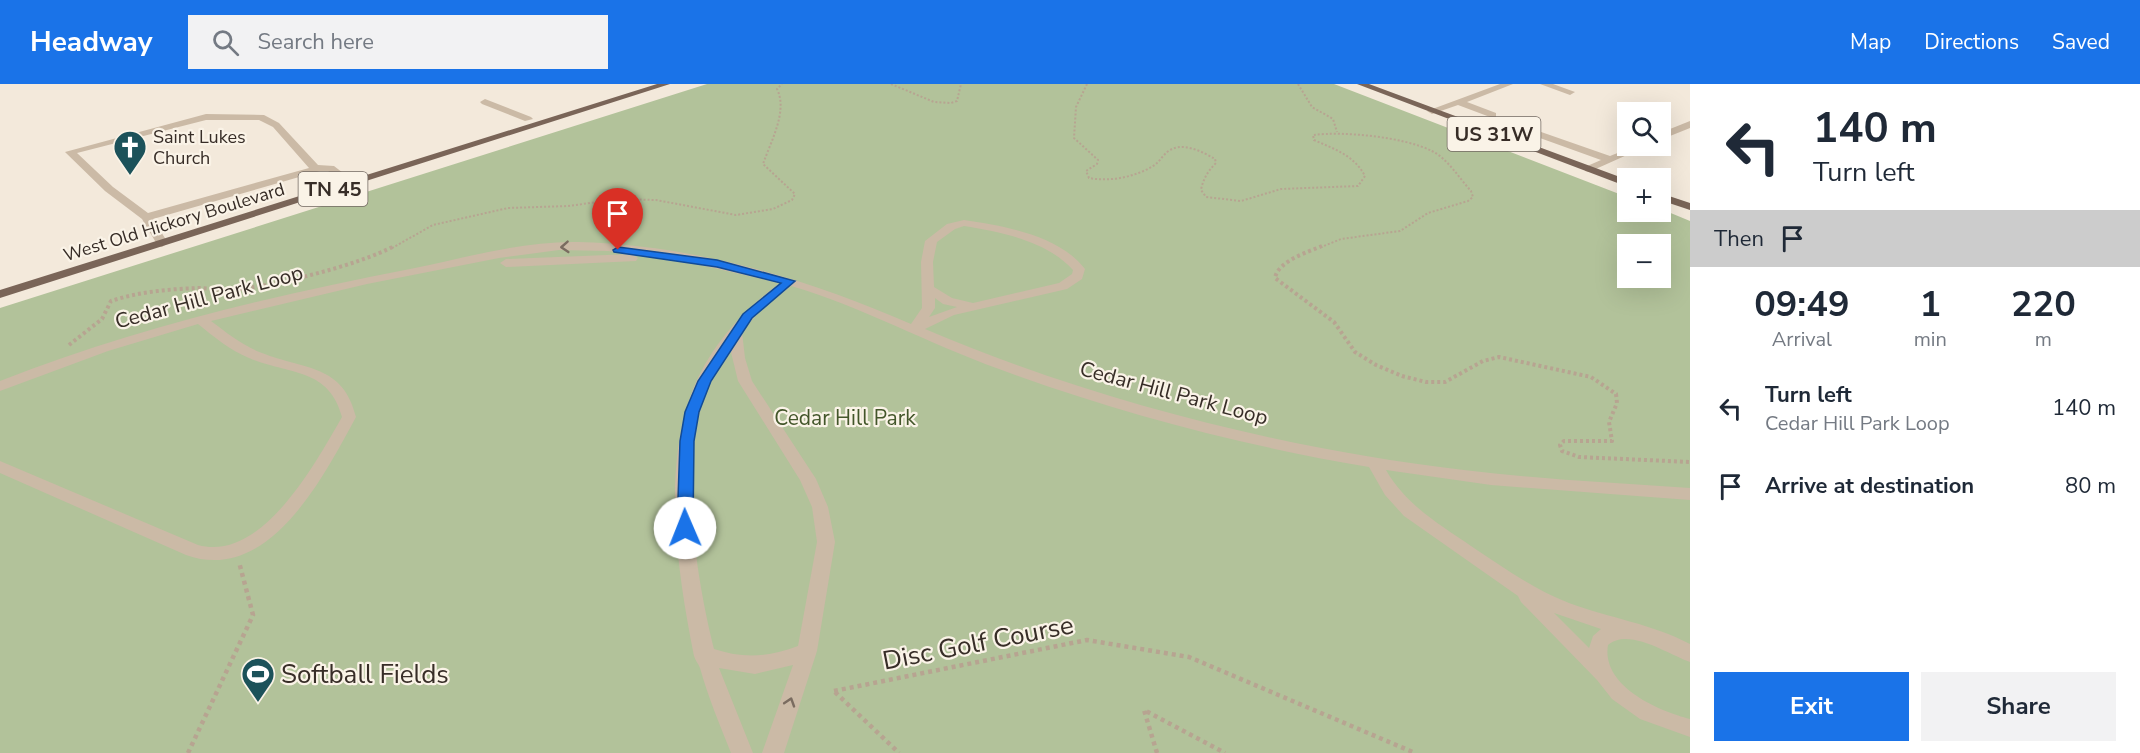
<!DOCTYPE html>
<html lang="en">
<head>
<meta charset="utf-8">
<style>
  body { margin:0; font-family:"Nunito Sans",sans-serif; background:#f2f2f3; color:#1f2937; height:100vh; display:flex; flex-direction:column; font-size:22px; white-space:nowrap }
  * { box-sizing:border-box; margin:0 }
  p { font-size:20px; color:#747a83 }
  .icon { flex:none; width:33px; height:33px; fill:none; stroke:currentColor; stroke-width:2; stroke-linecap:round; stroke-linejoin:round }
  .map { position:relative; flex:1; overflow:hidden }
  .side { display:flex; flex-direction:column; background:#fff; width:450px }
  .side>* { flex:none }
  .top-card { background:#fff; color:#1f2937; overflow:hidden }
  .controls { position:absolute; left:1617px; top:18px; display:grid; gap:12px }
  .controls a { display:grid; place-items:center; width:54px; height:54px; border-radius:0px; background:#fff; box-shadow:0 6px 24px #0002; font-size:30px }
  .pin { position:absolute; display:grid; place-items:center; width:51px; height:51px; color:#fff; margin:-62px -26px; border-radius:50% 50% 50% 0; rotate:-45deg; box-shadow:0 0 6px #0007 }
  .pin .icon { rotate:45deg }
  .me { position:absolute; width:66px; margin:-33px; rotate:359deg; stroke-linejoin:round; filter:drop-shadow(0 0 4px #0008) }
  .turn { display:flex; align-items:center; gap:21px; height:126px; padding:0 24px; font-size:27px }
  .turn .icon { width:78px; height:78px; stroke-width:2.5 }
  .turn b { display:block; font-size:42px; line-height:51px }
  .then { display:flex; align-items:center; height:57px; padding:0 24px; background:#0003; gap:12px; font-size:22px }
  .eta { display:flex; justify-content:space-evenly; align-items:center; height:102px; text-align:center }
  .eta b { font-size:36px; font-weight:700; line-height:42px }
  .action { display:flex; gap:12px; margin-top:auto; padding:12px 24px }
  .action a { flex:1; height:69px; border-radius:0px; background:#1a73e8; color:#fff; font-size:24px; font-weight:700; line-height:69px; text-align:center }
  .action a+a { background:#f2f2f3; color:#1f2937 }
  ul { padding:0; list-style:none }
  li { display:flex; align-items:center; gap:18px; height:78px; padding:0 24px }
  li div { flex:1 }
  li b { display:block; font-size:22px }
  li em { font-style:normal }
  header { display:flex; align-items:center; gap:36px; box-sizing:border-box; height:84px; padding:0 30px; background:#1a73e8; color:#fff }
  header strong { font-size:28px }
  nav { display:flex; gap:33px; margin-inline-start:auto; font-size:21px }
  .search { width:420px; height:54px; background:#f2f2f3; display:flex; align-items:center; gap:15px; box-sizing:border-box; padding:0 21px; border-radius:0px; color:#747a83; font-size:22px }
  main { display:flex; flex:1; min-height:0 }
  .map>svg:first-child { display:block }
  .green { fill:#b2c29a; fill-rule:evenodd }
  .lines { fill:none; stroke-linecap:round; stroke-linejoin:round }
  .path-far2 { stroke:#b7a491; stroke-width:2; stroke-dasharray:2 2; stroke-linecap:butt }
  .path-far1 { stroke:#b7a491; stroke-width:4; stroke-dasharray:3 3; stroke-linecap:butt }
  .path { stroke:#b7a491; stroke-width:4.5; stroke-dasharray:4 4; stroke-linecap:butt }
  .minor { fill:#cbbaa6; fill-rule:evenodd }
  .major { fill:#7a6558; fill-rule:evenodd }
  .oneway { stroke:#7a6c60 }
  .route { fill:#1a73e8; stroke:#114b97; stroke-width:1.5 }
  .labels { text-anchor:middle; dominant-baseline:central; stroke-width:4.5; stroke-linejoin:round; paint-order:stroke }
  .far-poi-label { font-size:18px; fill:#372d27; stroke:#faf3e7; text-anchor:start }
  .far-street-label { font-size:18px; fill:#372d27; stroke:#faf3e7 }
  .shield { fill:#faf3e7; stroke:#726861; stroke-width:1.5 }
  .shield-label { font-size:20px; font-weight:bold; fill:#372d27 }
  .street-label { font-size:21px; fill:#372d27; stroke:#faf3e7 }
  .park-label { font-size:21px; fill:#43562a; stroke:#faf3e7 }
  .near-street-label { font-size:26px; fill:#372d27; stroke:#faf3e7 }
  .near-poi-label { font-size:26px; fill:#372d27; stroke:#faf3e7; text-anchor:start }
</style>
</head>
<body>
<header>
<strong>Headway</strong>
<div class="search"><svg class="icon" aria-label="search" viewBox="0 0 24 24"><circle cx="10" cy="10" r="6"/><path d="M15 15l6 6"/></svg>Search here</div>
<nav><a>Map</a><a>Directions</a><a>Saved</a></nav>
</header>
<main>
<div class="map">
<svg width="1690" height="669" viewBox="0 0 1690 669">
  <rect width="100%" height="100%" fill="#f3e9db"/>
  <!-- green -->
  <path class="green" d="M707,0H1334L1627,113L1628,128L1661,125L1690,137V669H0V224ZM1628,160H1660V194H1628Z"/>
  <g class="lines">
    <!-- path-far2 -->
    <path class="path-far2" d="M891,0L934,18L951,19L957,17L961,0
      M1087,0L1076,23L1074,54L1098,76L1097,80L1086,87L1089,94C1110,98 1135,93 1153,82C1160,78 1163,70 1170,66C1184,58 1203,68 1215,75L1216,79C1208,87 1203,95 1201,106L1206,113L1241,117L1281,105L1358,102L1365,92C1354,71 1334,65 1314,56L1313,51C1344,47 1404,53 1432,67C1448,75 1459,94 1471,107L1473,113L1468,117L1428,129L1400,147L1341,155L1319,164
      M1298,0L1312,23L1333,35L1337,48
      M392,164L433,141L508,124L568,122L620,115L656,116L736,131L773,125L792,116L795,110L763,80C771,57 788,27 777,5L782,0"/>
    <!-- path-far1 -->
    <path class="path-far1" d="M1322,162C1308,168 1278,177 1275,194L1334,238L1355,268L1376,281L1402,292L1426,298H1445L1483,277L1499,273L1591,293L1616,310L1617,319L1609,338L1612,357H1564L1560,361L1562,367L1579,373L1690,378
      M69,261L102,235L111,217C138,208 169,205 198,204C207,204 216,206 225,206C265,205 360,181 394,162"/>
    <!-- path -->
    <path class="path" d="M834,607L1087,556L1189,573L1415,669
      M835,608L899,669
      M188,669L253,531L239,478
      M1157,669L1144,626L1225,669"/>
    <!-- minor -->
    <path class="minor" d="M1500,0H1513L1467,18L1496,29V33H1490L1458,21L1432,30L1427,27Z
      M1540,0H1553L1575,8L1570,11Z
      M485,15L531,33L533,35L525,37L482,20L480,18Z
      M206,30L264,31L279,39L318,81L334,82L356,99L347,101L328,87H320L153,135L168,159L162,163L158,162L142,135L105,107L65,68ZM206,36H259L273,43L309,84L148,129L113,103L77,69Z
      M1690,37V44L1660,56V49Z
      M1521,41L1610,72L1635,62H1647L1589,88L1585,87V83L1601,76L1518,46L1516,44Z
      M964,136C1004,142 1059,151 1085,185L1082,195L1067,205L954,231L925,245C1091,316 1284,365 1464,386C1539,395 1615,399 1690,404V416L1491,401L1386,386C1406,421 1439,440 1471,462C1503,483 1533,505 1569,519C1610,534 1652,540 1690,560V578C1669,571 1629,543 1608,561C1601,602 1658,627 1690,635V653L1640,635L1612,615L1597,596L1521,518L1518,512L1404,432L1385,411L1369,383C1244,362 1118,329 999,285C929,260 863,223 791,202L761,225L742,248L745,274L752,297L816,395L828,423L835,458L817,567L784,669H762L793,581L755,590L719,584L753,669H731C720,641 708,613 700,584C698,579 695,576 694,572C679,496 663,397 688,320C703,270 739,229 780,199L674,175L608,167L559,166L499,174L367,200L211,237C227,249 243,262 262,269C305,286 343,280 356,333C324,392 269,501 186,471L0,389V377L198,461C262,479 316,378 342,333C329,283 288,291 249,274C230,266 214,253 198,240L108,267L0,307V297C133,245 270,212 410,185C465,174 521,157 578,158C694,161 805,194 911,240L922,224L921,178L925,157L947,140ZM964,142C1001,148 1047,157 1073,186L1072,190L1059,199L973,219L952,214L934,203L933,178L937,158L955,145ZM935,214L943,220L957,223L929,233L935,224ZM730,264L738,297L800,396L812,423L817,458L798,562C769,573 744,575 714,565C696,493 680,389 703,317C709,298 720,281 730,264ZM1554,529L1601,545L1593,552L1589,564Z
      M632,170L638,174L636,177L506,183L500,179L506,175Z"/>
    <!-- major -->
    <path class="major" d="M657,0H670L0,214V206Z
      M1357,0H1369L1628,96V103Z
      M1660,109L1690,119V126L1660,116Z"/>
  </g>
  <!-- one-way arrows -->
  <defs><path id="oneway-chevron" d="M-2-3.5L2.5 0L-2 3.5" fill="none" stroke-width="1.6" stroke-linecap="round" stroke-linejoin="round" transform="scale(1.5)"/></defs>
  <g class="oneway">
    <use href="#oneway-chevron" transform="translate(565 163) rotate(176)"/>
    <use href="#oneway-chevron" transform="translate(790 618) rotate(-72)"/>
  </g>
  <!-- route -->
  <path class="route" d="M618,163L717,176L795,197L752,234L711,297L699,328L694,357L693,444L685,450L677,444L680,357L685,328L698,297L743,230L781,199L717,183L614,168L613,166Z"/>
  <!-- icons -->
  <defs>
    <symbol id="church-pin" viewBox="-11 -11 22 30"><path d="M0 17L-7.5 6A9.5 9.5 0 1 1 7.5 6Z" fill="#1c525a" stroke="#faf3e7"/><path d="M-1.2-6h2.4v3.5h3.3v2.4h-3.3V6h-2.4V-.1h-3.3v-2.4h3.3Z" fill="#fff"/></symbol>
    <symbol id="stadium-pin" viewBox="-11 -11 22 30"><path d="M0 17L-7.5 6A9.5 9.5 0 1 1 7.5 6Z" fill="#1c525a" stroke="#faf3e7"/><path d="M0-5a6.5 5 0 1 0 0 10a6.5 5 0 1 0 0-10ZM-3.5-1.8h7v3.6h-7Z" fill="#fff"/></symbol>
  </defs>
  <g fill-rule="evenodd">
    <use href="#church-pin" x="111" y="44" width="38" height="52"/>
    <use href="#stadium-pin" x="239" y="571" width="38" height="52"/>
  </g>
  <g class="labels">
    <!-- far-poi labels -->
    <g class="far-poi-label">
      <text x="153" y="53">Saint Lukes<tspan x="153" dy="21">Church</tspan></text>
    </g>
    <!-- far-street labels -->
    <g class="far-street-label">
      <text transform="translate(174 138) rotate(-17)">West Old Hickory Boulevard</text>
    </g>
    <!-- shield labels -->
    <g class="shield">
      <rect x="1447.5" y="33" width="93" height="34" rx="4.5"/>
      <rect x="298.5" y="88" width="69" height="34" rx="4.5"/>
    </g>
    <g class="shield-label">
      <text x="1494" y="50">US 31W</text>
      <text x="333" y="105">TN 45</text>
    </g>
    <!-- street labels -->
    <g class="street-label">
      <text transform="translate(209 213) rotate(-15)">Cedar Hill Park Loop</text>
      <text transform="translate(1174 309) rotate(15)">Cedar Hill Park Loop</text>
    </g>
    <!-- park labels -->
    <g class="park-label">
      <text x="845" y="334">Cedar Hill Park</text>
    </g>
    <!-- near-street labels -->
    <g class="near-street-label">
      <text transform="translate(978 559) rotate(-11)">Disc Golf Course</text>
    </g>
    <!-- near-poi labels -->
    <g class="near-poi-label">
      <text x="281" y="590">Softball Fields</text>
    </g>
  </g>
</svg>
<div class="controls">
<a><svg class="icon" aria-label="search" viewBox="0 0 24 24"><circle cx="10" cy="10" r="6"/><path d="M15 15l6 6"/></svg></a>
<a>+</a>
<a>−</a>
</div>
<div class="pin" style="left:618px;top:166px;background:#d93025"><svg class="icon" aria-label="arrive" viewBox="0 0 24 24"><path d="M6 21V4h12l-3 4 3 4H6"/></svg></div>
<svg class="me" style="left:685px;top:444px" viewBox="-20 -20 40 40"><circle r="19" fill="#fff"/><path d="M0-13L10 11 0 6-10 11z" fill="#1a73e8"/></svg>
</div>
<section class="side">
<div class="top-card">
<div class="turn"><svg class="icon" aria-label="left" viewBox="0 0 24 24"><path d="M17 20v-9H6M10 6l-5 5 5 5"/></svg><div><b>140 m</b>Turn left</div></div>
<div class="then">Then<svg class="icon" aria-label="arrive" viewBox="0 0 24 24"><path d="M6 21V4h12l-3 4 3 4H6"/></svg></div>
</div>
<div class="eta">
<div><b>09:49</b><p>Arrival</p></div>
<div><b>1</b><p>min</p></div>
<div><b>220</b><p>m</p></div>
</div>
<ul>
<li><svg class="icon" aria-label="left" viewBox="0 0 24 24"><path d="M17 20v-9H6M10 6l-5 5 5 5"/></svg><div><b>Turn left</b><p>Cedar Hill Park Loop</p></div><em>140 m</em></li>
<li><svg class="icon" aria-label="arrive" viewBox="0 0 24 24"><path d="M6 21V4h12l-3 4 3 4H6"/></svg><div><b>Arrive at destination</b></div><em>80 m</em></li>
</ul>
<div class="action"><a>Exit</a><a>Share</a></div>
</section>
</main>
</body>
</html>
